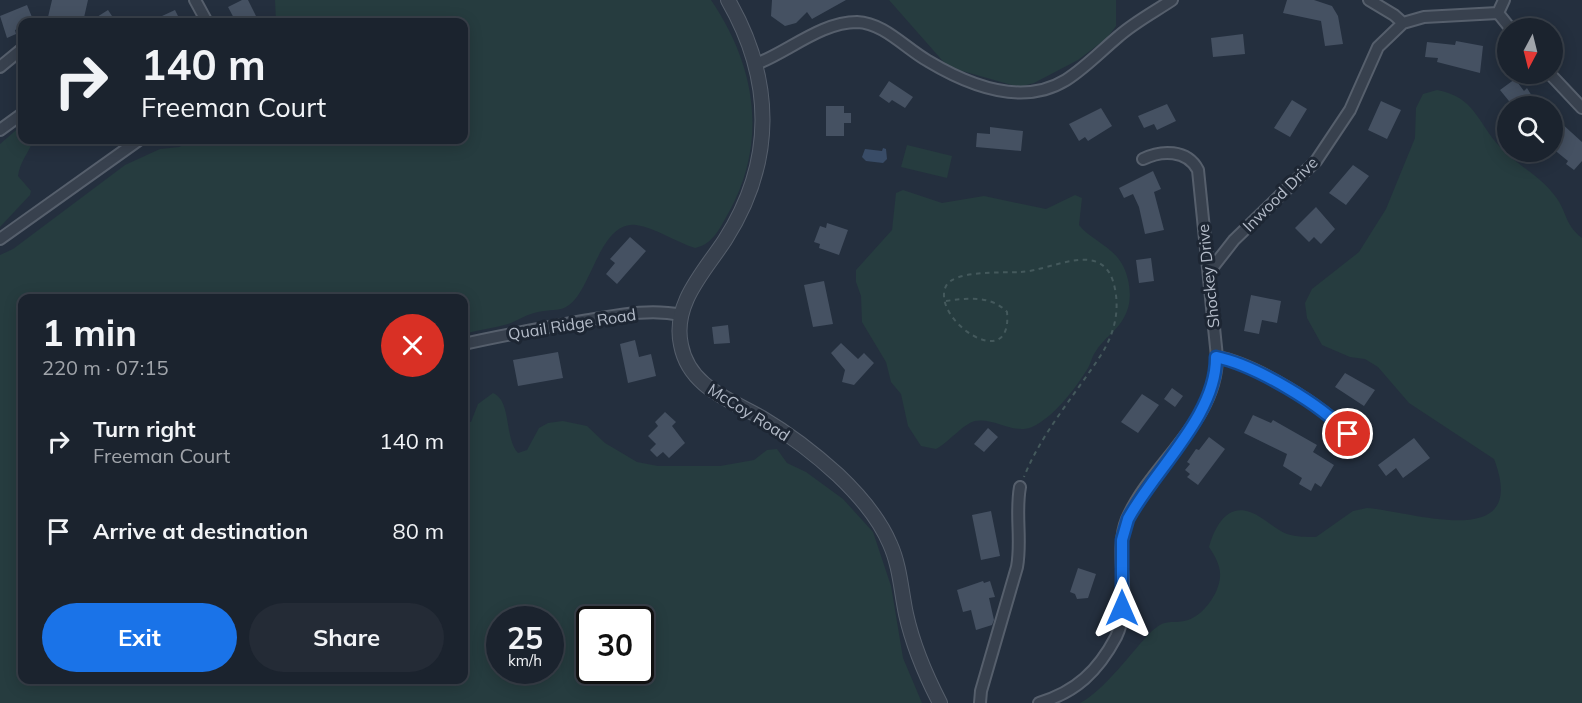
<!DOCTYPE html>
<html lang="en">
<head>
<meta charset="utf-8">
<style>
  body { margin:0; font-family:Mulish,sans-serif; background:#242b36; color:#f1f3f6; height:100vh; display:flex; flex-direction:column; font-size:22px; white-space:nowrap }
  * { box-sizing:border-box; margin:0 }
  p { font-size:20px; color:#a0a4aa }
  .icon { flex:none; width:33px; height:33px; fill:none; stroke:currentColor; stroke-width:2; stroke-linecap:round; stroke-linejoin:round }
  .map { position:relative; flex:1; overflow:hidden }
  .side { position:absolute; left:18px; top:294px; width:450px; height:390px; display:flex; flex-direction:column; background:#1b232e; border-radius:12px; box-shadow:0 3px 15px #0003,0 0 0 2px #39404a }
  .side>* { flex:none }
  .hud { position:absolute; left:18px; top:18px; width:450px; height:126px; border-radius:12px; box-shadow:0 3px 15px #0003,0 0 0 2px #39404a; background:#1b232e; color:#f1f3f6; overflow:hidden }
  .needle { width:39px; rotate:187deg }
  .fabs { position:absolute; left:1497px; top:18px; display:grid; gap:12px }
  .fabs a { display:grid; place-items:center; width:66px; height:66px; border-radius:50%; background:#1b232e; box-shadow:0 3px 15px #0003,0 0 0 2px #39404a; font-size:30px }
  .speed { position:absolute; left:486px; top:606px; display:flex; gap:12px; font-size:30px; font-weight:700; text-align:center }
  .speed>* { display:grid; place-content:center; width:78px; height:78px; border-radius:50%; background:#1b232e; box-shadow:0 3px 15px #0003,0 0 0 2px #39404a; line-height:1 }
  .speed small { font-size:15px; font-weight:400 }
  .speed .limit { border:3px solid #111; border-radius:9px; background:#fff; color:#111 }
  .pin { position:absolute; display:grid; place-items:center; width:51px; height:51px; color:#fff; margin:-26px; border:3px solid #fff; border-radius:50%; box-shadow:0 2px 6px #0007 }
  .me { position:absolute; width:66px; margin:-33px; rotate:0deg; stroke-linejoin:round; filter:drop-shadow(0 0 4px #0008) }
  .turn { display:flex; align-items:center; gap:21px; height:126px; padding:0 24px; font-size:27px }
  .turn .icon { width:78px; height:78px; stroke-width:2.5 }
  .turn b { display:block; font-size:42px; line-height:51px }
  .round { display:grid; place-items:center; flex:none; width:63px; height:63px; border-radius:32px; background:#242b36 }
  .summary { display:flex; align-items:center; justify-content:space-between; height:102px; padding:0 24px }
  h1 { font-size:36px; font-weight:700; line-height:45px }
  .action { display:flex; gap:12px; margin-top:auto; padding:12px 24px }
  .action a { flex:1; height:69px; border-radius:36px; background:#1a73e8; color:#fff; font-size:24px; font-weight:700; line-height:69px; text-align:center }
  .action a+a { background:#242b36; color:#f1f3f6 }
  ul { padding:0; list-style:none }
  li { display:flex; align-items:center; gap:18px; height:90px; padding:0 24px }
  li div { flex:1 }
  li b { display:block; font-size:22px }
  li em { font-style:normal }
  .map>svg:first-child { display:block }
  .green { fill:#263c3f; fill-rule:evenodd }
  .water { fill:#394c67 }
  .building { fill:#455162 }
  .lines { fill:none; stroke-linecap:round; stroke-linejoin:round }
  .minor-casing { stroke:#565f6c; stroke-width:14 }
  .tertiary-casing { stroke:#565f6c; stroke-width:16 }
  .path { stroke:#44595c; stroke-width:2; stroke-dasharray:4.5 4.5; stroke-linecap:butt }
  .minor { stroke:#38414e; stroke-width:10 }
  .tertiary { stroke:#38414e; stroke-width:14 }
  .route-casing { stroke:#114b97; stroke-width:15 }
  .route { stroke:#1a73e8; stroke-width:10 }
  .labels { text-anchor:middle; dominant-baseline:central; stroke-width:6; stroke-linejoin:round; paint-order:stroke }
  .street-label { font-size:16px; fill:#b4bcc9; stroke:#1d2633 }
</style>
</head>
<body>
<div class="map">
<svg width="1582" height="703" viewBox="0 0 1582 703">
  <rect width="100%" height="100%" fill="#242f3e"/>
  <!-- green -->
  <path class="green" d="M275,0H711C756,66 768,141 729,212C720,227 714,244 695,248C676,242 656,228 636,225C600,221 592,289 569,305C560,312 549,309 538,312C527,314 519,320 508,324C494,328 478,330 464,334V298H22V680H464V422H471L478,404L493,393C512,401 504,438 518,453L527,450L539,428L548,423L563,421L587,426L605,443L637,462L658,466H720L754,460L767,450L777,449L787,463L806,472L843,499L873,532L891,586L903,658L922,703H0V255L13,249L125,165L160,149L179,147L195,140H464V22H276ZM500,620H550V670H500ZM590,620H640V670H590Z
    M889,0H1116V26L1107,38L1078,60L1034,83L1019,87L948,67Z
    M1437,90C1475,97 1477,122 1500,147C1516,165 1540,175 1555,196C1567,211 1564,224 1582,238V703H1080C1104,691 1132,651 1151,632C1166,618 1169,624 1184,621C1202,618 1219,594 1220,577C1221,566 1215,556 1209,547C1214,529 1226,503 1250,512C1264,517 1274,529 1287,534C1297,537 1306,537 1316,537L1353,511L1367,508C1415,512 1530,553 1494,459L1409,403L1378,367L1365,359L1350,357L1322,345L1307,318L1305,303L1312,289L1359,252L1386,209L1415,138L1416,108L1423,94Z
    M22,125V140H33C29,153 20,161 18,176L31,191L30,195L0,227V144Z
    M907,145L952,156L947,178L901,167Z
    M903,190L942,203L984,196L1046,209L1075,195L1082,198L1079,225C1091,240 1112,246 1122,264C1129,276 1132,295 1128,308C1121,330 1106,335 1096,351C1092,356 1091,363 1088,368C1076,388 1054,417 1032,427C1014,435 994,417 975,421C963,424 948,443 936,449L921,446L908,426L901,394L891,382L886,362L862,322L861,296L856,282V270L892,230L896,193Z"/>
  <!-- water -->
  <path class="water" d="M883,148L886,149L887,159L883,163L866,161L862,157L865,149L882,151Z"/>
  <!-- building -->
  <path class="building" d="M52,0H88L83,22L48,17Z
    M242,0H248L259,22H236L228,7Z
    M772,0H846L812,19L807,12L796,23L785,26L771,16Z
    M1287,0H1314L1332,6L1338,16L1343,44L1325,46L1321,21L1283,13Z
    M27,5L34,22H22V27L15,30L16,34L7,38L0,16Z
    M108,10L116,22H89Z
    M175,10L181,22H149Z
    M1243,34L1245,54L1213,57L1211,38Z
    M1456,41L1483,46L1480,73L1437,62L1438,58L1425,57L1427,42L1455,45Z
    M1515,79L1524,91L1527,88L1538,106H1513L1500,90Z
    M889,81L913,97L905,108L892,100L889,103L879,96Z
    M1292,100L1307,109L1290,137L1274,128Z
    M1381,101L1401,110L1387,139L1368,130Z
    M1167,104L1176,121L1157,130L1154,124L1144,128L1138,116Z
    M826,106H844V113H851V123H844V136H826Z
    M1101,108L1112,126L1088,141L1085,137L1079,141L1069,124Z
    M1556,122H1560L1582,142V161L1574,170L1566,164L1568,161L1552,148L1557,138L1552,135V126Z
    M990,127L1023,131L1021,151L976,147L977,133L990,134Z
    M1353,165L1369,176L1346,205L1329,193Z
    M1153,171L1161,189L1154,192L1164,230L1145,234L1139,207L1133,194L1124,198L1119,188Z
    M1316,207L1335,229L1321,244L1314,237L1309,242L1295,228Z
    M827,223L848,230L839,255L819,248L820,244L814,242L820,226L826,228Z
    M630,237L646,251L617,284L606,274L615,263L610,259Z
    M1151,258L1154,281L1139,283L1136,260Z
    M824,281L833,324L813,327L804,285Z
    M1251,295L1281,301L1277,323L1262,320L1259,334L1244,331Z
    M728,325L730,343L714,344L712,327Z
    M635,340L639,357L651,354L656,376L628,383L620,344Z
    M841,343L858,359L864,353L874,363L854,385L842,382L845,370L831,353Z
    M558,352L563,378L518,386L513,360Z
    M1345,373L1375,390L1364,406L1335,387Z
    M1172,388L1183,396L1175,407L1164,399Z
    M1142,394L1159,405L1138,433L1121,422Z
    M665,412L676,422L672,426L685,443L669,458L663,452L657,457L650,450L656,444L648,436L658,426L655,422Z
    M1253,415L1271,423L1273,420L1317,445L1313,452L1334,465L1321,487L1315,483L1311,491L1299,484L1302,478L1283,466L1287,454L1244,433Z
    M988,428L998,437L984,452L974,444Z
    M1209,437L1225,449L1198,485L1187,477L1190,474L1185,470L1190,464L1187,462L1196,449L1199,450Z
    M1414,438L1430,458L1403,478L1396,468L1386,476L1378,465Z
    M991,511L1000,556L981,560L972,515Z
    M1078,568L1096,574L1088,598L1077,599L1075,594L1070,592Z
    M983,581L984,583L990,581L995,597L989,598L994,620L992,625L976,630L971,610L963,612L957,590Z"/>
  <g class="lines">
    <defs>
      <path id="minor" d="M195,0L207,22
        M1369,0L1394,15L1403,23L1424,17L1498,13
        M1498,13L1510,28
        M1498,13L1504,0
        M756,64C788,52 821,22 857,22C884,23 905,48 928,61C968,85 1022,107 1066,80C1085,68 1101,51 1119,36C1135,22 1154,12 1172,0
        M0,67L22,49
        M1550,74L1582,108
        M0,130L22,114
        M0,239L139,140
        M1209,272L1234,240L1316,161L1350,110L1378,47L1403,23
        M464,344C503,335 543,328 583,321C615,316 648,308 681,315
        M1217,357C1255,364 1322,405 1348,434
        M980,703L981,691L1017,567C1022,540 1015,514 1020,487
        M1039,703C1076,692 1098,671 1116,637C1134,601 1112,556 1127,519C1151,463 1217,422 1217,357L1198,170C1187,149 1161,150 1143,159"/>
      <path id="tertiary" d="M728,0C774,80 775,162 725,240C704,272 672,304 681,345C689,387 729,399 762,418C789,434 815,454 838,475C858,494 879,518 890,544C900,566 901,590 906,614C913,646 925,674 940,703"/>
    </defs>
    <!-- minor casing -->
    <use href="#minor" class="minor-casing"/>
    <!-- tertiary casing -->
    <use href="#tertiary" class="tertiary-casing"/>
    <!-- path -->
    <path class="path" d="M946,301C967,298 991,295 1007,312C1013,376 930,319 946,286C954,270 1004,273 1020,272C1053,271 1105,236 1115,289C1120,314 1113,337 1099,358C1074,396 1041,434 1024,477"/>
    <!-- minor -->
    <use href="#minor" class="minor"/>
    <!-- tertiary -->
    <use href="#tertiary" class="tertiary"/>
  </g>
  <g class="lines">
    <defs>
      <path id="route" d="M1122,608V540L1128,519C1155,469 1217,415 1216,357C1255,365 1322,405 1348,434"/>
    </defs>
    <!-- route casing -->
    <use href="#route" class="route-casing"/>
    <!-- route -->
    <use href="#route" class="route"/>
  </g>
  <g class="labels">
    <!-- street labels -->
    <g class="street-label">
      <text transform="translate(1280 194) rotate(-45)">Inwood Drive</text>
      <text transform="translate(1208 276) rotate(-96)">Shockey Drive</text>
      <text transform="translate(572 324) rotate(-9)">Quail Ridge Road</text>
      <text transform="translate(749 412) rotate(32)">McCoy Road</text>
    </g>
  </g>
</svg>
<div class="fabs">
<a><svg class="needle" viewBox="-14 -14 28 28"><path d="M0-13l5 13h-10z" fill="#e53935"/><path d="M0 13l5-13h-10z" fill="#a0a4aa"/></svg></a>
<a><svg class="icon" aria-label="search" viewBox="0 0 24 24"><circle cx="10" cy="10" r="6"/><path d="M15 15l6 6"/></svg></a>
</div>
<div class="speed"><div>25<small>km/h</small></div><div class="limit">30</div></div>
<div class="pin" style="left:1348px;top:434px;background:#d93025"><svg class="icon" aria-label="arrive" viewBox="0 0 24 24"><path d="M6 21V4h12l-3 4 3 4H6"/></svg></div>
<svg class="me" style="left:1122px;top:608px" viewBox="-20 -20 40 40"><path d="M0-17L14 15 0 8-14 15z" fill="#1a73e8" stroke="#fff" stroke-width="4"/></svg>
<div class="hud">
<div class="turn"><svg class="icon" aria-label="right" viewBox="0 0 24 24"><path d="M7 20v-9h11M14 6l5 5-5 5"/></svg><div><b>140 m</b>Freeman Court</div></div>
</div>
<section class="side">
<div class="summary"><div><h1>1 min</h1><p>220 m · 07:15</p></div><a class="round" style="background:#d93025;color:#fff"><svg class="icon" aria-label="close" viewBox="0 0 24 24"><path d="M6 6l12 12M18 6L6 18"/></svg></a></div>
<ul>
<li><svg class="icon" aria-label="right" viewBox="0 0 24 24"><path d="M7 20v-9h11M14 6l5 5-5 5"/></svg><div><b>Turn right</b><p>Freeman Court</p></div><em>140 m</em></li>
<li><svg class="icon" aria-label="arrive" viewBox="0 0 24 24"><path d="M6 21V4h12l-3 4 3 4H6"/></svg><div><b>Arrive at destination</b></div><em>80 m</em></li>
</ul>
<div class="action"><a>Exit</a><a>Share</a></div>
</section>
</div>
</body>
</html>
